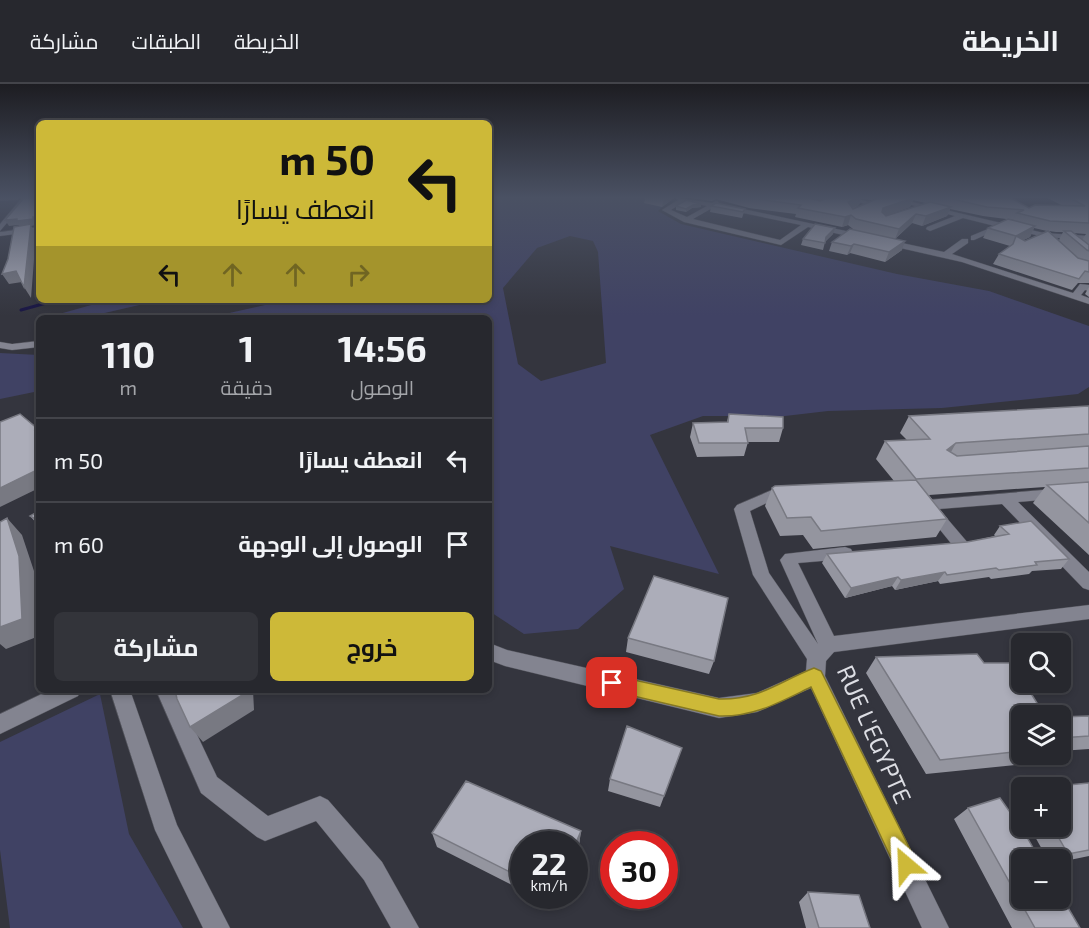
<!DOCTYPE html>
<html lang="ar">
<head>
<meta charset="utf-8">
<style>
  body { margin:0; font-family:"Exo 2",Cairo,sans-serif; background:#33343a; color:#f1f3f6; direction:rtl; height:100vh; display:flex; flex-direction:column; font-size:22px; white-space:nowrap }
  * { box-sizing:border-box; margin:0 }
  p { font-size:20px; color:#a4a6aa }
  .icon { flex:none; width:33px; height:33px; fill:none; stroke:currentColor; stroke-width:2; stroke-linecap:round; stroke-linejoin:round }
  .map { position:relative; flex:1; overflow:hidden; direction:ltr }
  .sheet { position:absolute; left:36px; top:231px; width:456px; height:378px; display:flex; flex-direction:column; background:#27282e; border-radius:9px; box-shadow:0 3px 9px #0003,0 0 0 2px #43444a; direction:rtl }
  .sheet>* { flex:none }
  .top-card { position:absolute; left:36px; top:36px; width:456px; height:183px; border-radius:9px; box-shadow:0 3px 9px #0003,0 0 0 2px #43444a; direction:rtl; background:#cdb938; color:#111; overflow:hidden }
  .tools { position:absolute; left:1011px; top:549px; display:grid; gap:12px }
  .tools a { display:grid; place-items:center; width:60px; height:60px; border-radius:9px; background:#27282e; box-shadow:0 3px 9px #0003,0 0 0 2px #43444a; font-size:30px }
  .speed { position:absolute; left:510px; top:747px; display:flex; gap:12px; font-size:30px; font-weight:700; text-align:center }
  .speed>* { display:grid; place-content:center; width:78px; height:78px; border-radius:50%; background:#27282e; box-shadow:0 3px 9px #0003,0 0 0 2px #43444a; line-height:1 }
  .speed small { font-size:15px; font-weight:400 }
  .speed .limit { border:9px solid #d22; background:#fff; color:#111 }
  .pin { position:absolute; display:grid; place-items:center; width:51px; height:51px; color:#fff; margin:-26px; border-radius:12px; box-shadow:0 3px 9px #0006 }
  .me { position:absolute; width:66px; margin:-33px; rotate:334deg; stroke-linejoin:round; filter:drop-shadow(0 0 4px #0008) }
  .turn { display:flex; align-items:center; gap:21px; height:126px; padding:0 18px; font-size:27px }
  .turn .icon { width:78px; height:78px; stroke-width:2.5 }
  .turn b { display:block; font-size:42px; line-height:51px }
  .lanes { display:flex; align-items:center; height:57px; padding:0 18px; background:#0003; justify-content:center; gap:30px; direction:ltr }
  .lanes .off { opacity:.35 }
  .eta { display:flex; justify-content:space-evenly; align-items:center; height:102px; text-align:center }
  .eta b { font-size:36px; font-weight:700; line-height:42px }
  .action { display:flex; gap:12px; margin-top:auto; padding:12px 18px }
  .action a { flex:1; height:69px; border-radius:9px; background:#cdb938; color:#111; font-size:24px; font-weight:700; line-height:69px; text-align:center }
  .action a+a { background:#33343a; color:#f1f3f6 }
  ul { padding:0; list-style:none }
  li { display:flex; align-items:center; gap:18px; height:84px; padding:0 18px; border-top:2px solid #43444a }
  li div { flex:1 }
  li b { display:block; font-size:22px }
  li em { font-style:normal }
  header { display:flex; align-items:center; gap:36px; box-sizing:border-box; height:84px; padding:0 30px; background:#27282e; border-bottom:2px solid #43444a }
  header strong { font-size:28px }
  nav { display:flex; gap:33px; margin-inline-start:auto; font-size:21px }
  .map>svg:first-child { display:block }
  .green { fill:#404264; fill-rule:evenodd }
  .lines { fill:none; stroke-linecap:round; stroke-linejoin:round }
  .stream { stroke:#191644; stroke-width:3 }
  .minor-casing { stroke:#51525a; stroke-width:1 }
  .minor { fill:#838490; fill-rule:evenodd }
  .wall { fill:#94959f; fill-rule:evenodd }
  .shaded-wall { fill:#787982 }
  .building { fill:#acadb9; stroke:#787982; stroke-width:1.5 }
  .route { fill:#cdb938; stroke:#857824; stroke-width:1.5 }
  .labels { text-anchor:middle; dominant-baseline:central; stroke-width:6; stroke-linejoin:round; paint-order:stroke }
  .near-street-label { font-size:24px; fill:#dddee4; stroke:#34353e }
</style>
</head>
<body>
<header>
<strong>الخريطة</strong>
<nav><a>الخريطة</a><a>الطبقات</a><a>مشاركة</a></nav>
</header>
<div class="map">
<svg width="1089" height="844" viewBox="0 0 1089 844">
  <rect width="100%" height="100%" fill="#34353e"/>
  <!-- green -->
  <path class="green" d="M489,114H669L670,115L658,127L681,140L897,190L989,207L1089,242V303L1078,310L942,324L828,327L785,332H703L650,351L719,490L610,462L624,505L578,545L524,550L489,527V234H336V231L321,234H207L287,216H489ZM570,152L593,157L598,168L606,279L541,297L518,280L503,204L537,164Z
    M109,216H161L83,234H45Z
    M0,269L39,271V307L0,315Z
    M100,610L129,750L183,844H10L0,766V658Z"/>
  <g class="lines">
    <!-- stream -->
    <path class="stream" d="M21,226L57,216"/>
    <defs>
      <path id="minor" d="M22,114H28L0,147V140Z
        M676,114L712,119L717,117L720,120L944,168L962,155H968V159L952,170L1073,209L1080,200L1089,201V207L1085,206L1081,211L1089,214V220L962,178L808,143L781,161L684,138L662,126L678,116ZM685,117L707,122L687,133L671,126ZM714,123L801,141L780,156L693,135Z
        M843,114H855L876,120L873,122Z
        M884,114H895L1044,149L1089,152V156L1044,153L1003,143L974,156H971V152L995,142L963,134L930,147L926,145L927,143L955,132Z
        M39,143V147L0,152V148Z
        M39,257V263L12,266L0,264V258L12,260Z
        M1089,402V412L1018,418L1089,488V506L1083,504L1002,420L939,425L968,459L966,463H954L920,421L927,416Z
        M772,406L777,408L779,411L777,414L750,427L769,489L818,560L780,476L785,470L845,463L851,465L853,469L851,473L845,475L798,479L834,552L1089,521V535L834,568L826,577L825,592L949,844H922L811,604L757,628L719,634L505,582L489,576V559L507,566L719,614L757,609L806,587L807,575L753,491L734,425L737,421Z
        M50,606H81L78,612L0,650V630Z
        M110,606H130L177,741L230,844H203L155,746Z
        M156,606H176L217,693L268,732L320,712L328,716L382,778L419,844H391L364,796L316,737L265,757L257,753L201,709Z"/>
    </defs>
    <!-- minor casing -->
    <use href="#minor" class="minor-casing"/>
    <!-- minor -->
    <use href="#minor" class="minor"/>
  </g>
  <!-- wall -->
  <path class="wall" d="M645,114H674L662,123L644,119Z
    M692,114H876L872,116L861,115L859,121L853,125L879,114H1011L1029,124L1061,121L1048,114H1089V199H1078L1072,206L993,180L999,170L1010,162L983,154L988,144L1013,137L1014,136L983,132L950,125L947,132L922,142L912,139L895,155L902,166L885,178L850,169L847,171L829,167L832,158L853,145L848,141L842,143L795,133L796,130L749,124L716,115L712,117ZM913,116L926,119L885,132L910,123ZM1034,144L1047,147L1025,157L1023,156L1030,153ZM1049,147L1056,148H1063L1059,156ZM1073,149L1086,150L1082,156Z
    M676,122L701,123L692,124L686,128L676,126Z
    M711,122L745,125L742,134L710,128Z
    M833,150L825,158L823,166L801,161L803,155Z
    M1089,203V213L1085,210Z
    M1089,322V471L1033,419L1045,403L929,411L947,435L936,453L813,465L803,451L780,452L765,422L772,404L894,397L876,375L885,357L907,356L900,349L909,332Z
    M729,330L783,344L779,358H748L744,372L697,373L690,353L693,339L727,338Z
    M39,427V442L30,432Z
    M1000,442L1069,475L1061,485L1032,487L1029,490L991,495L989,493L940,500L938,497L895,506L892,502L845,514L822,479L827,470L967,458L995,452L994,451Z
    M628,554L714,577L709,590L626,568Z
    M876,573L1022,632V670H1037L1025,680L926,690L866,589Z
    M1089,632V665L1060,667V633Z
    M682,664L660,723L608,707L610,695Z
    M1089,699V772L1060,778V776H1048L1029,742H1060Z
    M1022,710V729L1014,716Z
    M968,724L1080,844H1012L954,735Z
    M581,747L579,761L524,760V807L437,763L432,749Z
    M808,808L870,844H806L799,818Z
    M532,812H559L554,823Z"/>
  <!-- shaded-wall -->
  <path class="shaded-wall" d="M0,114H20L18,116L0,117Z
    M664,114H674L662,123Z
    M812,114H828L810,121Z
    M857,114H861L859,121L845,127L848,118Z
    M913,114L910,123L879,134L883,124Z
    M701,120V123L692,124L686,128V125L693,121Z
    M951,123L947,132L922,142L926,132Z
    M916,130L912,139L895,155L899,145Z
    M851,131L848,141L842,143L845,133Z
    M33,133H39V139H37L36,141L31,142L36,150L31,214L24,203L20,143L19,141L9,142L5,136Z
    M1035,142L1030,153L1012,162L1016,152Z
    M835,144L833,150L823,159L826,153Z
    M905,157L902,166L885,178L889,168Z
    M854,160L850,169L847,171L851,162Z
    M16,187L22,198L9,200L2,190Z
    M956,359L946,377L947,366Z
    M39,385V404L0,423V404Z
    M7,434L22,451L35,490L39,552L6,565L0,560V543Z
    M945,488L938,497L895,506L901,496Z
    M898,493L892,502L845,514L851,504Z
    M243,606H253L254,626L203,658L190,643Z
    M581,747L579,761L574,773V763Z
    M554,812H559L554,823Z"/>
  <!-- building -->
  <path class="building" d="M24,114H39V133H33V135L17,137V135L5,136Z
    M750,114H812V115L820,117L827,114H857L848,118L853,125L879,114H913L883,124L882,128L886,132L930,118L951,123L926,132L916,130L899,145L856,135L851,131L845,133L798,124L801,121Z
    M948,114H1011L1029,124L1035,121L1085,122L1070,114H1089V139L1050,137L1017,129L1024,126L987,123Z
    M686,116L701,120L693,121L686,125L676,122Z
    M716,119L745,125L743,128L711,122Z
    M1008,135L1035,142L1016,152L1025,157L1048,147L1078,174L1089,177V188L1085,187L1079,195L999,170L1013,160L1016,152L988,144Z
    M31,140L24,203L16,187L2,190L8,175L14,143Z
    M815,140L835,144L826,153L825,159L803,155Z
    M850,145L905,157L889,168L854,160L851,162L832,158Z
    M1064,147H1071L1089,161V167L1087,166Z
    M1089,322V350L956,359L947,366L957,372L1089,362V384L916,395L885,357L930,355L909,332Z
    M20,330L39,346L35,347L39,352V385L0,404V338Z
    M729,330L783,333V344H745L748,359H699L693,339L728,338Z
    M916,396L947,435L821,447L811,433L787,434L772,404L775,402Z
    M1089,398V439L1047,401Z
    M39,427V437L30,432Z
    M7,434L19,472L22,535L0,543V438Z
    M1031,437L1069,475L1035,478L1037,481L999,486L996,484L947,491L945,488L901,496L898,493L851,504L827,470L967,458L1009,450L1000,442Z
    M654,492L728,514L714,577L628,554Z
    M977,570L984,579H1012L1022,595V598H1024L1045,632H1022V667L940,676L876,573Z
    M175,606H243L244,610L190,643L177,615Z
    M1089,632V652L1060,654V633Z
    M627,642L682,664L664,712L610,695Z
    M466,697L581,747L574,763V760H524V795L432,749Z
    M1089,699V766L1068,770L1052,742H1060V704H1036Z
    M1000,714L1024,748L1040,776H1022V814H1060V810L1080,844H1035L968,724Z
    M808,808L859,811L870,844H819Z"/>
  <!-- sky -->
  <linearGradient id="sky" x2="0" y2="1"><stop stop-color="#1d1d22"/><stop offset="0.49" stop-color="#4a5163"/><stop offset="1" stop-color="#4a5163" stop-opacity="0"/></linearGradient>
  <rect width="1089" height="232" fill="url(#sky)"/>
  <!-- route -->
  <path class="route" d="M814,584L821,587L914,773L917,781L914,789L906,792L898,789L811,603C780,618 754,633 719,632L612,607L606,605L603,599L606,593L612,591L719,615C760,616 778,598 814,584Z"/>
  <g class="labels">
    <!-- near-street labels -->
    <g class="near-street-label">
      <text transform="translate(875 650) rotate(66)">RUE L'EGYPTE</text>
    </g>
  </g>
</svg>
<div class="tools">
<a><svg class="icon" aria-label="search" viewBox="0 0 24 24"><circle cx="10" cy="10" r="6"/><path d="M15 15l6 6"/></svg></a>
<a><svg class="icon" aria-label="layers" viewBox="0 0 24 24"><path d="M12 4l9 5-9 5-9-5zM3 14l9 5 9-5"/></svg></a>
<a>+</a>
<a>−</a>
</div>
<div class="speed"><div>22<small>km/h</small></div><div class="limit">30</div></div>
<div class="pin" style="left:612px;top:599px;background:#d93025"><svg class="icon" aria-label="arrive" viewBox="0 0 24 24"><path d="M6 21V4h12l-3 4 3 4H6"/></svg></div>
<svg class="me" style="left:906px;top:781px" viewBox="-20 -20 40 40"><path d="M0-17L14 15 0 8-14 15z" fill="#cdb938" stroke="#fff" stroke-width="4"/></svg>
<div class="top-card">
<div class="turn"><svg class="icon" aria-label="left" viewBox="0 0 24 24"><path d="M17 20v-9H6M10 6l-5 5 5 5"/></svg><div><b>50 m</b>انعطف يسارًا</div></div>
<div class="lanes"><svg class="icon" aria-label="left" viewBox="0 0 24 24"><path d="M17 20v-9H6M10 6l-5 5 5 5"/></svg><svg class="icon off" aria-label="ahead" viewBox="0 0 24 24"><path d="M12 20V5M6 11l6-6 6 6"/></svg><svg class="icon off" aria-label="ahead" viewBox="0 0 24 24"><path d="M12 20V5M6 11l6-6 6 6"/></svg><svg class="icon off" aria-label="right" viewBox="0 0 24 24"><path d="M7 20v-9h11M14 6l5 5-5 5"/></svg></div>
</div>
<section class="sheet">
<div class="eta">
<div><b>14:56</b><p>الوصول</p></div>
<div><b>1</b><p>دقيقة</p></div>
<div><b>110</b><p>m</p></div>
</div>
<ul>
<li><svg class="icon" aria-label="left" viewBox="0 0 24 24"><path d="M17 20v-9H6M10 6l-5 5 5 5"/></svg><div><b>انعطف يسارًا</b></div><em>50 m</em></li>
<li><svg class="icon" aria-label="arrive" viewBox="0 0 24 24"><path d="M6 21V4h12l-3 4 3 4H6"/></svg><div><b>الوصول إلى الوجهة</b></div><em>60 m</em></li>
</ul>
<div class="action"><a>خروج</a><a>مشاركة</a></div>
</section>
</div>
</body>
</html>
